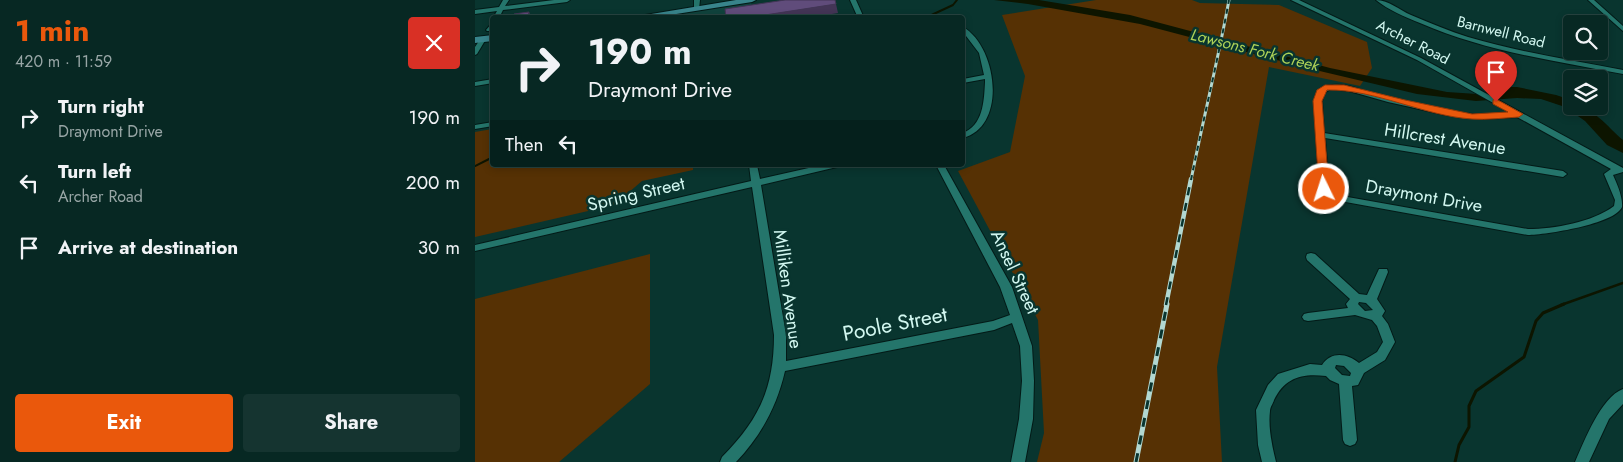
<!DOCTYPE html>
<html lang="en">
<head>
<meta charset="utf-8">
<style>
  body { margin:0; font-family:Jost,sans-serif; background:#153430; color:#f1f3f6; height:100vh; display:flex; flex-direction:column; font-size:19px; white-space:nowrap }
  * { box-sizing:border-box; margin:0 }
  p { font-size:16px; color:#98a6a6 }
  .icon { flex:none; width:28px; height:28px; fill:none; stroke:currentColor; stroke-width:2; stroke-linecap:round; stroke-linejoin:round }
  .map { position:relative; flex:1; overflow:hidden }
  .sheet { display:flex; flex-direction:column; background:#072823; width:475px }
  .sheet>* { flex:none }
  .hud { position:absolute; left:15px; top:15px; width:475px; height:152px; border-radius:5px; box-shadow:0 2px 8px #0003,0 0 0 1px #284441; background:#072823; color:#f1f3f6; overflow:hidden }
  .buttons { position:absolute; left:1088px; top:15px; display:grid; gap:10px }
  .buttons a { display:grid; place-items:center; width:45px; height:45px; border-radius:5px; background:#072823; box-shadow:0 2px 8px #0003,0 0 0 1px #284441; font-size:25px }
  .pin { position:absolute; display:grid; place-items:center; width:42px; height:42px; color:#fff; margin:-51px -21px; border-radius:50% 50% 50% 0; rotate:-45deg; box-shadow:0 0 5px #0007 }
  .pin .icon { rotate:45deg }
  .me { position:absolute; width:55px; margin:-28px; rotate:356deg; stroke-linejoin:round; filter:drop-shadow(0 0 4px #0008) }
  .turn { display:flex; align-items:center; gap:18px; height:105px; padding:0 15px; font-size:22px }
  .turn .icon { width:65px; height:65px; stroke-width:2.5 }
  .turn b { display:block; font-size:35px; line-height:42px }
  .then { display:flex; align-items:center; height:48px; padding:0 15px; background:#0003; gap:10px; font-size:19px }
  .round { display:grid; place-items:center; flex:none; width:52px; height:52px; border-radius:5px; background:#153430 }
  .head { display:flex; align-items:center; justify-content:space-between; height:85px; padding:0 15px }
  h1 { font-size:30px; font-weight:700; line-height:38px; color:#ea580c }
  .button { display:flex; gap:10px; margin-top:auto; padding:10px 15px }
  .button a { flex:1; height:58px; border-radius:5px; background:#ea580c; color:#fff; font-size:20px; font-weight:700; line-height:58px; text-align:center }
  .button a+a { background:#153430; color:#f1f3f6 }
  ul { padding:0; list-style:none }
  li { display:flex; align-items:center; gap:15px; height:65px; padding:0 15px }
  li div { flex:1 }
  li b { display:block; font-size:19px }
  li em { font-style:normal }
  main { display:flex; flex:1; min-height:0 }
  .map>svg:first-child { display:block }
  .built { fill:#10433d }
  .green { fill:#563104 }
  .water { fill:#0d1500 }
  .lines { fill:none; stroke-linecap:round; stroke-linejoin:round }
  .stream-far2 { stroke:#0d1500; stroke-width:2 }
  .stream-far1 { stroke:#0d1500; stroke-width:2.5 }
  .stream { stroke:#0d1500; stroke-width:3 }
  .minor-casing { stroke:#031a17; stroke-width:2 }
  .secondary-casing { stroke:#031a17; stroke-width:2 }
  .minor { fill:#24756b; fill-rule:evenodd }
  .secondary { fill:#38848b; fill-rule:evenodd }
  .rail-far2-casing { stroke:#b2d8d1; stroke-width:3 }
  .rail-far1-casing { stroke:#b2d8d1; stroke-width:4.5 }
  .rail-casing { stroke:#b2d8d1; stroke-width:5 }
  .rail-far2 { stroke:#09352f; stroke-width:2; stroke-dasharray:5; stroke-linecap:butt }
  .rail-far1 { stroke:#09352f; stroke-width:2.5; stroke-dasharray:8; stroke-linecap:butt }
  .rail { stroke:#09352f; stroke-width:3; stroke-dasharray:9; stroke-linecap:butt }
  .shaded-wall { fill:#433556 }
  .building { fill:#604c7b; stroke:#433556 }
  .route { fill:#ea580c; stroke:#983908 }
  .labels { text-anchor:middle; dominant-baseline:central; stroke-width:5; stroke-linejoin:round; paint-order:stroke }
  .far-street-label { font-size:15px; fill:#d3f8f1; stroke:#09352f }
  .far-water-label { font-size:16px; font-style:italic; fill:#afd358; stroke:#09352f }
  .street-label { font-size:18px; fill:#d3f8f1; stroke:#09352f }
  .near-street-label { font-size:21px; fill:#d3f8f1; stroke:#09352f }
</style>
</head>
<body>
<main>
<section class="sheet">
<div class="head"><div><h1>1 min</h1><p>420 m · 11:59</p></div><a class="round" style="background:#d93025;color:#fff"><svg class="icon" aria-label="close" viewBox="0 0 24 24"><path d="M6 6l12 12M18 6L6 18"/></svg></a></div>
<ul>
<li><svg class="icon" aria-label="right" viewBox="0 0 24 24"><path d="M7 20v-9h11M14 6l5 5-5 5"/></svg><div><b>Turn right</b><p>Draymont Drive</p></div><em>190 m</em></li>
<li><svg class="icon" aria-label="left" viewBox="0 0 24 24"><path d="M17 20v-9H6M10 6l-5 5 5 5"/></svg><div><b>Turn left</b><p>Archer Road</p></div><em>200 m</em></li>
<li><svg class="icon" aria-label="arrive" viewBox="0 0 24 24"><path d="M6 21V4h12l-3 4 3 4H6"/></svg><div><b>Arrive at destination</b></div><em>30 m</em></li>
</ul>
<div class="button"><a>Exit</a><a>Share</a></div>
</section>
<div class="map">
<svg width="1148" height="462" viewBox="0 0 1148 462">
  <rect width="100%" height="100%" fill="#09352f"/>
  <!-- built -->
  <path class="built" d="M276,2L277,8L245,17L169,18Z"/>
  <!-- green -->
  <path class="green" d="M621,0H717L725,3L804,5L892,42L897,68L885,86L794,67L742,367L747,462H562L569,433L563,320L483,171L535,152L550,76L527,15Z
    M17,129L18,165H99V167L108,165H218V170L167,181L139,205L0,237V132Z
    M175,254V384L84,462H0V299Z"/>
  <!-- water -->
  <path class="water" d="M519,0H564L655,15L855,68L972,92L1002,94L1030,87H1042L1081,95L1096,100V106C1119,106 1132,127 1148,140V153L1132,145L1110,121L1090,107L1066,99L1042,98L1001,101L942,94L832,68L665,24L553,4Z"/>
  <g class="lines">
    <!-- stream-far2 -->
    <path class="stream-far2" d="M450,18L478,5L482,0
      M0,166L18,157"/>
    <!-- stream-far1 -->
    <path class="stream-far1" d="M1086,305L1148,283"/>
    <!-- stream -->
    <path class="stream" d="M980,462L984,445L994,427V406L1001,391L1049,357L1061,321L1068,313L1089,304"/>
    <defs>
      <path id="minor" d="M28,0H34L30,6L79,0H95L92,2L28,10L24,18H18L22,11L0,14V10L24,7Z
        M219,0H225L224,9L219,8Z
        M375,0H381L389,18H383Z
        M816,0H824L946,58L1148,168V172L1138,175C1142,184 1148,197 1147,207C1140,224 1070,235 1053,235L865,201L851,195L844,189L839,101C842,90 845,86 857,85C872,83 887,91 902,95C944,106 992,119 1036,113L942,60ZM856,89L874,91L913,102L971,115L1009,119L1042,117L1136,169L1129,174L1140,200L1139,206C1118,222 1079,229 1053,229L867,196L854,188L850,138L1088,177L1092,174L1088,171L849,133L847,101L849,93Z
        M901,0C914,0 924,10 936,15C955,23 974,31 993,37C1044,52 1096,60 1148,70V74C1080,61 1009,51 945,23C930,17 913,10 901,0Z
        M1113,0H1119L1148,26V31Z
        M18,22L16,31H12L11,30Z
        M488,27C522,46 533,126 488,138V133C508,125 509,102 510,82V79L488,83V79L509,75L504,53L488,32Z
        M6,38L11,39L2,54L0,55V47Z
        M18,79V83L0,86V82Z
        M18,122V126L0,129V125Z
        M274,165H282L285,179L347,165H363L362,167L286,185L311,335V361L518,321L535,315L525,287L461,165H469L537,287L557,346L559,381L558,419L550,462H536L544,419L547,381L545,346L537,323L519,330L310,371C302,406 286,436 261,462H245L247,457C284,420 299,388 299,335L277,187L0,251V245L276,181Z
        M836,253L840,254L884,294L892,295L904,269H912L913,272L902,299L910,311L907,316L913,324L920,342L910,360L889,373L883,385L877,386L882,440L880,444L875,446L870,444L868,440L864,384L855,380L851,376C828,373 810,377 799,400C798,404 795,407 795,411C793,427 797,446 801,462H787L783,445L781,410L793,385L803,374L835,364L847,365C856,351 872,353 884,363L902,352L908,342L902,326L897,320L880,315L833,321L829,320L827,317L829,314L833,313L873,308L871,304L875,299L832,260L831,257L832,254ZM884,302L891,303L898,310L890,311L883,304ZM861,365L869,366L876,373L875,376L867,375L860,368Z
        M1148,389V404L1134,419L1114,462H1100C1109,442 1126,397 1148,389Z"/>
      <path id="secondary" d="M261,0H281L277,2L176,18H152Z
        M18,35V41L0,43V37Z"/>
    </defs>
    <!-- minor casing -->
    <use href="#minor" class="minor-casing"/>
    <!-- secondary casing -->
    <use href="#secondary" class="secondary-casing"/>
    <!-- minor -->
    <use href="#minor" class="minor"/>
    <!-- secondary -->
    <use href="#secondary" class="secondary"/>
    <defs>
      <path id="rail-far2" d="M716,180C728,120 743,60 754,0"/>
      <path id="rail-far1" d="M691,305L716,179"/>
      <path id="rail" d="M661,462L692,304"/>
    </defs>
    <!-- rail-far2 casing -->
    <use href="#rail-far2" class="rail-far2-casing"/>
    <!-- rail-far1 casing -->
    <use href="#rail-far1" class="rail-far1-casing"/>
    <!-- rail casing -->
    <use href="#rail" class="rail-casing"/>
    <!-- rail-far2 -->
    <use href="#rail-far2" class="rail-far2"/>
    <!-- rail-far1 -->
    <use href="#rail-far1" class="rail-far1"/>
    <!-- rail -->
    <use href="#rail" class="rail"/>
  </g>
  <!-- shaded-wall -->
  <path class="shaded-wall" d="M361,4L363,13L333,18H290V15Z
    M54,12L57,18H52Z"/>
  <!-- building -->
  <path class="building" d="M310,0H360L361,4L290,15V18H251L250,9Z
    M54,12L52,18H37L39,14Z"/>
  <!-- route -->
  <path class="route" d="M850,85H869L930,100L997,114L1033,112L1018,104V100L1021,99L1048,114L1044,117C1028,118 1012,120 997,119C949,116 900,89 852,90L847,101L854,189L849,192L844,189L838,101L842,90Z"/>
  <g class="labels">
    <!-- far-street labels -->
    <g class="far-street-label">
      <text transform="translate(1026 32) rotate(14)">Barnwell Road</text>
      <text transform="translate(938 42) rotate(27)">Archer Road</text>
    </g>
    <!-- far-water labels -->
    <g class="far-water-label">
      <text transform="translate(780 50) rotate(14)">Lawsons Fork Creek</text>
    </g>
    <!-- street labels -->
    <g class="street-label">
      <text transform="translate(970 139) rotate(9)">Hillcrest Avenue</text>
      <text transform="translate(161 194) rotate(-13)">Spring Street</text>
      <text transform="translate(949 196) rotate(10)">Draymont Drive</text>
      <text transform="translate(540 272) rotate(65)">Ansel Street</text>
      <text transform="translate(313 289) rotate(82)">Milliken Avenue</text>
    </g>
    <!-- near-street labels -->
    <g class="near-street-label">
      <text transform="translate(420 324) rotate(-11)">Poole Street</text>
    </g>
  </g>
</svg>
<div class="buttons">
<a><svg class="icon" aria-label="search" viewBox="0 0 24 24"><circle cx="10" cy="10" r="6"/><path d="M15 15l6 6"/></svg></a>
<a><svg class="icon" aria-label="layers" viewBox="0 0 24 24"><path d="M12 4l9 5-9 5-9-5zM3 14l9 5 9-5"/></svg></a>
</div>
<div class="pin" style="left:1021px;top:102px;background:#d93025"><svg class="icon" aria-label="arrive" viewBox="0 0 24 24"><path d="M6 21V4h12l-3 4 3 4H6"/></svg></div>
<svg class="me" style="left:849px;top:189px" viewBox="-20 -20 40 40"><circle r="17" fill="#ea580c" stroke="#fff" stroke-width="3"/><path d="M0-11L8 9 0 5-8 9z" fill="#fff"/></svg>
<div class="hud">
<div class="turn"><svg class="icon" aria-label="right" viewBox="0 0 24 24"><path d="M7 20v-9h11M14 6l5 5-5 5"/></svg><div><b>190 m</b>Draymont Drive</div></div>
<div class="then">Then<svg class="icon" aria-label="left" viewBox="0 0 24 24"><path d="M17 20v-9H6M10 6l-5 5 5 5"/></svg></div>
</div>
</div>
</main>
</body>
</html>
